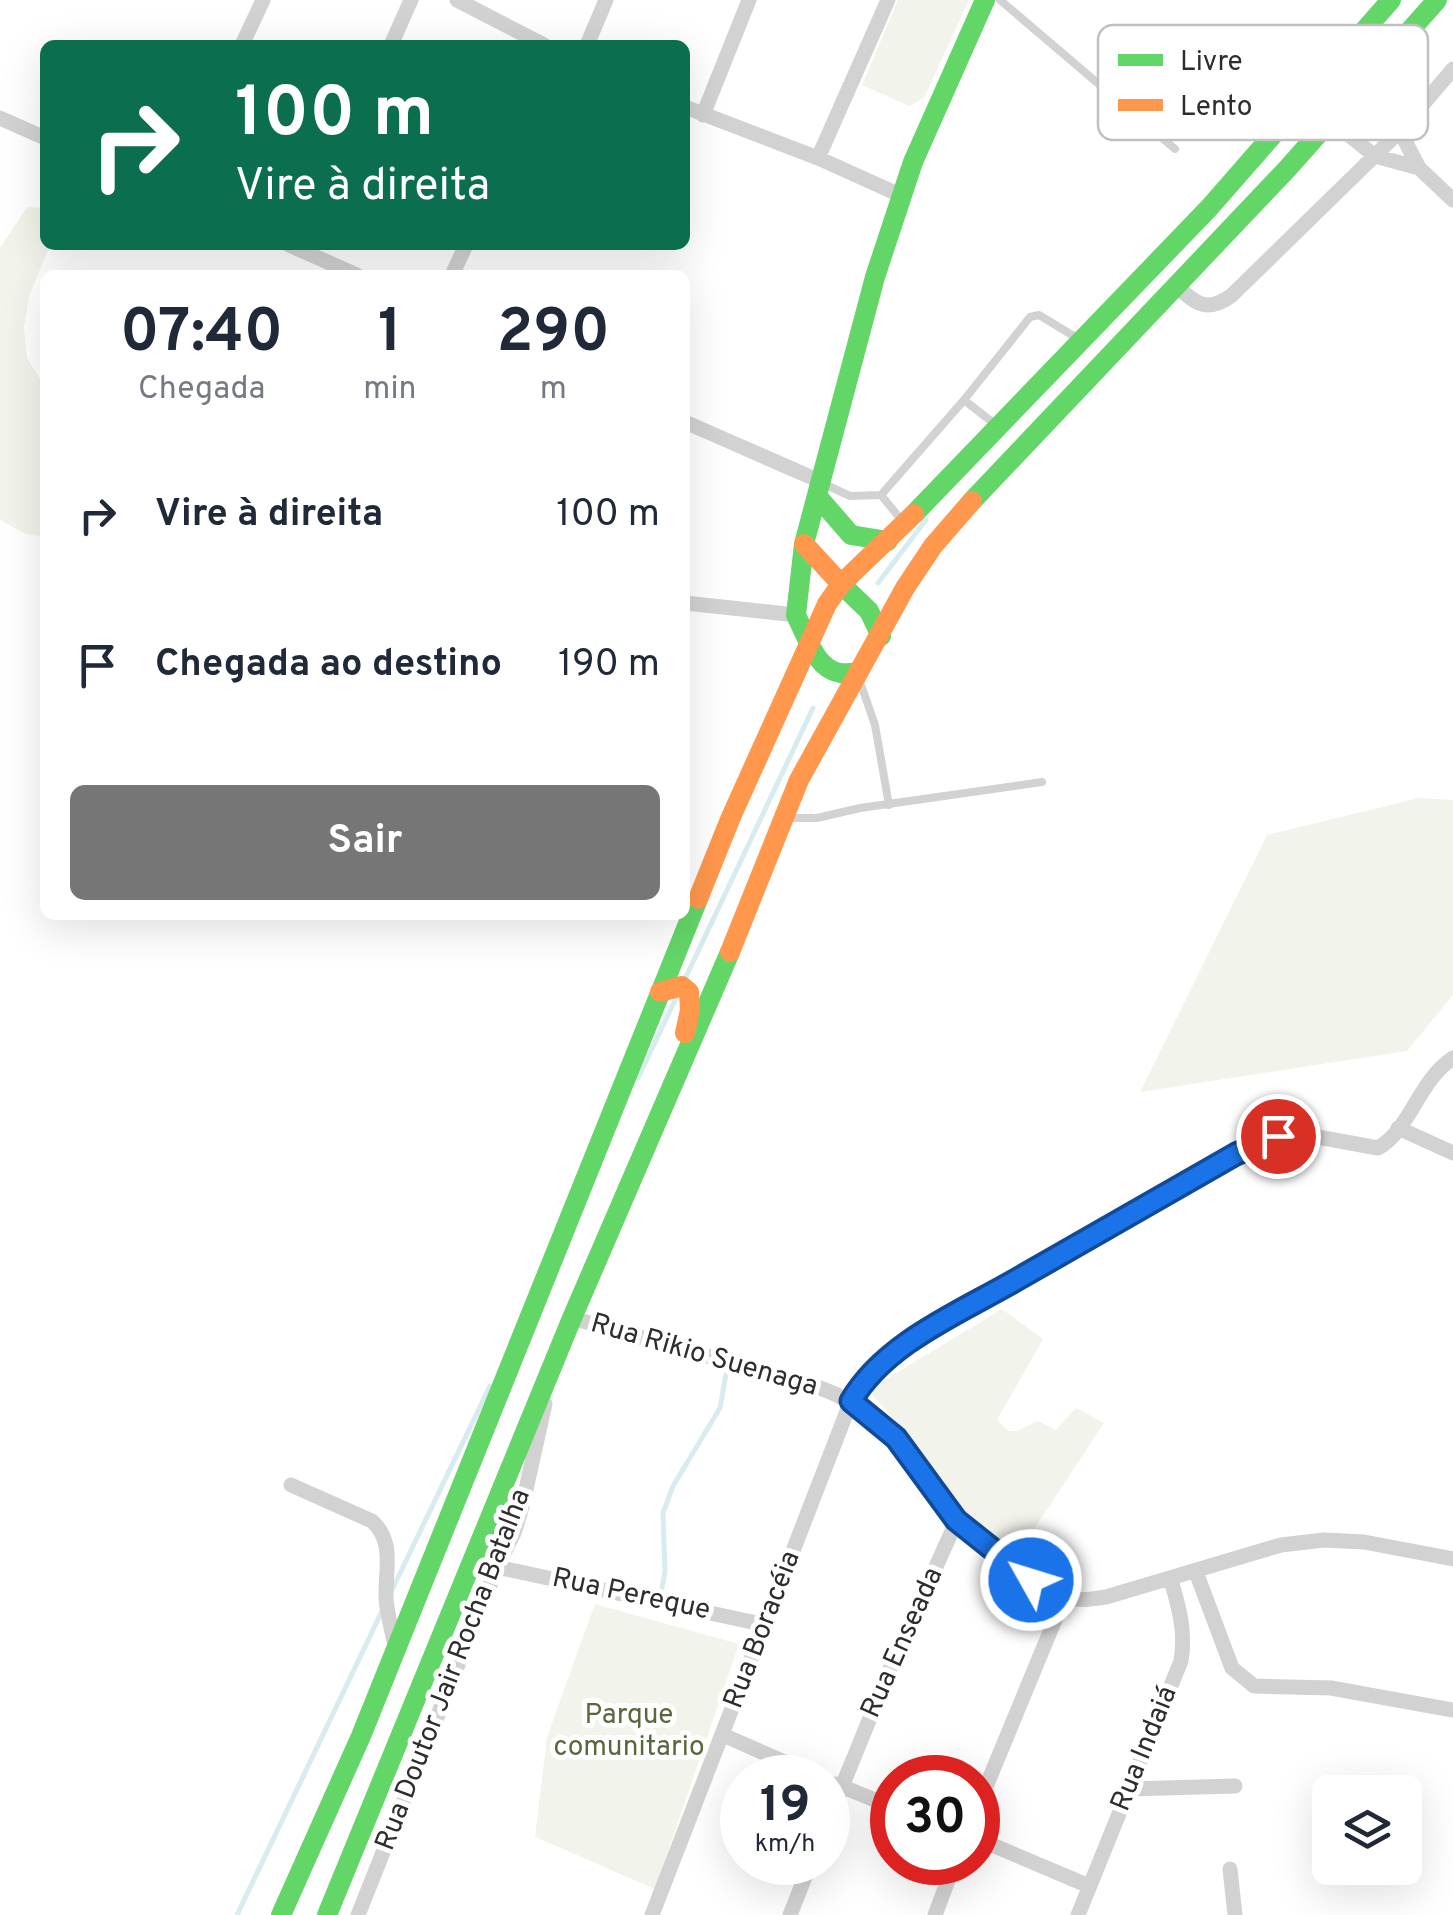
<!DOCTYPE html>
<html lang="pt">
<head>
<meta charset="utf-8">
<style>
  body { margin:0; font-family:Overpass,sans-serif; background:#f6f6f7; color:#1f2937; height:100vh; display:flex; flex-direction:column; font-size:38px; white-space:nowrap }
  * { box-sizing:border-box; margin:0 }
  p { font-size:32px; color:#747a83 }
  .icon { flex:none; width:55px; height:55px; fill:none; stroke:currentColor; stroke-width:2; stroke-linecap:round; stroke-linejoin:round }
  .map { position:relative; flex:1; overflow:hidden }
  .sheet { position:absolute; left:40px; top:270px; width:650px; height:650px; display:flex; flex-direction:column; background:#fff; border-radius:15px; box-shadow:0 10px 40px #0002 }
  .sheet>* { flex:none }
  .hud { position:absolute; left:40px; top:40px; width:650px; height:210px; border-radius:15px; box-shadow:0 10px 40px #0002; background:#0b6e4f; color:#fff; overflow:hidden }
  .controls { position:absolute; left:1312px; top:1775px; display:grid; gap:20px }
  .controls a { display:grid; place-items:center; width:110px; height:110px; border-radius:15px; background:#fff; box-shadow:0 10px 40px #0002; font-size:50px }
  .speed { position:absolute; left:720px; top:1755px; display:flex; gap:20px; font-size:50px; font-weight:700; text-align:center }
  .speed>* { display:grid; place-content:center; width:130px; height:130px; border-radius:50%; background:#fff; box-shadow:0 10px 40px #0002; line-height:1 }
  .speed small { font-size:25px; font-weight:400 }
  .speed .limit { border:15px solid #d22; background:#fff; color:#111 }
  .pin { position:absolute; display:grid; place-items:center; width:85px; height:85px; color:#fff; margin:-42px; border:5px solid #fff; border-radius:50%; box-shadow:0 2px 10px #0007 }
  .me { position:absolute; width:110px; margin:-55px; rotate:309deg; stroke-linejoin:round; filter:drop-shadow(0 0 8px #0008) }
  .turn { display:flex; align-items:center; gap:35px; height:210px; padding:0 30px; font-size:45px }
  .turn .icon { width:130px; height:130px; stroke-width:2.5 }
  .turn b { display:block; font-size:70px; line-height:85px }
  .eta { display:flex; justify-content:space-evenly; align-items:center; height:170px; text-align:center }
  .eta b { font-size:60px; font-weight:700; line-height:70px }
  .button { display:flex; gap:20px; margin-top:auto; padding:20px 30px }
  .button a { flex:1; height:115px; border-radius:15px; background:#767676; color:#fff; font-size:40px; font-weight:700; line-height:115px; text-align:center }
  ul { padding:0; list-style:none }
  li { display:flex; align-items:center; gap:30px; height:150px; padding:0 30px }
  li div { flex:1 }
  li b { display:block; font-size:38px }
  li em { font-style:normal }
  .map>svg:first-child { display:block }
  .green { fill:#f2f4eb }
  .lines { fill:none; stroke-linecap:round; stroke-linejoin:round }
  .stream { stroke:#d8ecf0; stroke-width:5 }
  .lane { stroke:#d2d2d2; stroke-width:8 }
  .street { stroke:#d2d2d2; stroke-width:15 }
  .fast { stroke:#63d668; stroke-width:20 }
  .slow { stroke:#ff974d; stroke-width:20 }
  .route-casing { stroke:#114b97; stroke-width:25 }
  .route { stroke:#1a73e8; stroke-width:18 }
  .labels { text-anchor:middle; dominant-baseline:central; stroke-width:10; stroke-linejoin:round; paint-order:stroke }
  .street-label { font-size:28px; fill:#2d2d2d; stroke:#fff }
  .park-label { font-size:28px; fill:#59683c; stroke:#fff }
  .key { fill:#fff; stroke:#c0c0c0; stroke-width:2.5 }
  .key-label { font-size:28px; fill:#2d2d2d }
</style>
</head>
<body>
<div class="map">
<svg width="1453" height="1915" viewBox="0 0 1453 1915">
  <rect width="100%" height="100%" fill="#fff"/>
  <!-- green -->
  <path class="green" d="M898,0H969L924,98L909,106L862,85Z
    M27,207L45,208V245H50L29,296L24,327L27,358L45,387V537L26,534L0,520V248Z
    M1419,798L1453,800V995L1407,1051L1140,1092L1267,835Z
    M1002,1309L1043,1339L997,1420L1009,1431H1017L1038,1421L1056,1430L1076,1408L1104,1423L1019,1552L979,1525L952,1498L906,1432L868,1390Z
    M595,1604L739,1644L655,1889L535,1837L547,1737Z"/>
  <g class="lines">
    <!-- stream -->
    <path class="stream" d="M878,583L926,520
      M685,979L813,708
      M638,1078L676,998
      M391,1592L490,1386
      M661,1592L665,1572L663,1513L673,1486L720,1408L726,1374
      M237,1915L382,1611"/>
    <!-- lane -->
    <path class="lane" d="M1000,0L1175,149
      M964,400L996,425
      M824,484L850,496L881,495
      M903,522L881,495L964,400L1030,317L1039,315L1077,338
      M859,679L875,725L889,805
      M790,818H817L860,808L1042,782"/>
    <!-- street -->
    <path class="street" d="M457,0L544,45
      M242,45L263,0
      M391,45L411,0
      M587,45L606,0
      M1330,76L1346,80L1377,100L1400,131L1419,168L1453,200
      M685,107L818,158L900,195
      M703,115L749,0
      M0,118L45,138
      M1331,121L1375,156L1419,168
      M818,158L888,0
      M289,245L357,275
      M452,275L466,245
      M1176,286C1197,304 1206,313 1231,296L1400,131L1453,69
      M685,422L822,482
      M685,603L796,615
      M1398,1128L1453,1153
      M572,1318L817,1387C884,1409 915,1464 955,1518C969,1537 1045,1593 1068,1598C1081,1601 1093,1599 1106,1597L1281,1545L1324,1540L1364,1542L1453,1559
      M291,1485L372,1521C395,1542 385,1570 386,1598C387,1614 392,1630 395,1646
      M497,1567L766,1625
      M1196,1572L1232,1668L1254,1686L1331,1688L1453,1710
      M723,1735L821,1778
      M836,1784L892,1807
      M1130,1789L1235,1786
      M978,1806L1064,1598
      M828,1821L892,1664L957,1520
      M978,1839L1089,1886
      M1230,1869L1235,1915
      M358,1915L497,1567L514,1533L522,1507L545,1404
      M652,1915L851,1401C871,1367 901,1349 934,1328L1236,1155L1278,1135L1296,1133L1378,1148C1411,1129 1418,1081 1453,1058
      M790,1915L811,1862
      M935,1915L955,1862
      M1078,1915L1181,1661C1186,1632 1179,1608 1171,1580"/>
    <!-- fast -->
    <path class="fast" d="M818,497L851,535L888,541
      M972,501L1288,168L1437,0
      M914,514L1209,208L1391,0
      M841,584L869,611L881,636
      M809,643L796,615L804,544L875,277L913,162L985,0
      M809,643C819,664 832,678 857,672
      M281,1915L361,1736L698,899
      M327,1915L572,1318L730,952"/>
    <!-- slow -->
    <path class="slow" d="M804,544L841,584
      M698,899L731,817L827,604L841,584L914,514
      M730,952L799,780L905,588L933,546L972,501
      M660,992L682,986L689,992L690,1010L685,1033"/>
  </g>
  <g class="lines">
    <defs>
      <path id="route" d="M1031,1580L956,1520L896,1438L851,1401C885,1343 959,1313 1016,1280C1089,1238 1162,1196 1236,1154L1278,1136"/>
    </defs>
    <!-- route casing -->
    <use href="#route" class="route-casing"/>
    <!-- route -->
    <use href="#route" class="route"/>
  </g>
  <g class="labels">
    <!-- street labels -->
    <g class="street-label">
      <text transform="translate(704 1356) rotate(16)">Rua Rikio Suenaga</text>
      <text transform="translate(631 1595) rotate(12)">Rua Pereque</text>
      <text transform="translate(763 1630) rotate(-69)">Rua Boracéia</text>
      <text transform="translate(903 1643) rotate(-66)">Rua Enseada</text>
      <text transform="translate(454 1670) rotate(-69)">Rua Doutor Jair Rocha Batalha</text>
      <text transform="translate(1145 1749) rotate(-68)">Rua Indaiá</text>
    </g>
    <!-- park labels -->
    <g class="park-label">
      <text x="629" y="1716">Parque<tspan x="629" dy="32">comunitario</tspan></text>
    </g>
  </g>
  <!-- legend -->
  <rect x="1098" y="25" width="330" height="115" rx="15" class="key"/>
  <rect x="1118" y="54" width="45" height="12" fill="#63d668"/>
  <rect x="1118" y="99" width="45" height="12" fill="#ff974d"/>
  <g class="key-label">
    <text x="1180" y="70">Livre</text>
    <text x="1180" y="115">Lento</text>
  </g>
</svg>
<div class="controls">
<a><svg class="icon" aria-label="layers" viewBox="0 0 24 24"><path d="M12 4l9 5-9 5-9-5zM3 14l9 5 9-5"/></svg></a>
</div>
<div class="speed"><div>19<small>km/h</small></div><div class="limit">30</div></div>
<div class="pin" style="left:1278px;top:1136px;background:#d93025"><svg class="icon" aria-label="arrive" viewBox="0 0 24 24"><path d="M6 21V4h12l-3 4 3 4H6"/></svg></div>
<svg class="me" style="left:1031px;top:1580px" viewBox="-20 -20 40 40"><circle r="17" fill="#1a73e8" stroke="#fff" stroke-width="3"/><path d="M0-11L8 9 0 5-8 9z" fill="#fff"/></svg>
<div class="hud">
<div class="turn"><svg class="icon" aria-label="right" viewBox="0 0 24 24"><path d="M7 20v-9h11M14 6l5 5-5 5"/></svg><div><b>100 m</b>Vire à direita</div></div>
</div>
<section class="sheet">
<div class="eta">
<div><b>07:40</b><p>Chegada</p></div>
<div><b>1</b><p>min</p></div>
<div><b>290</b><p>m</p></div>
</div>
<ul>
<li><svg class="icon" aria-label="right" viewBox="0 0 24 24"><path d="M7 20v-9h11M14 6l5 5-5 5"/></svg><div><b>Vire à direita</b></div><em>100 m</em></li>
<li><svg class="icon" aria-label="arrive" viewBox="0 0 24 24"><path d="M6 21V4h12l-3 4 3 4H6"/></svg><div><b>Chegada ao destino</b></div><em>190 m</em></li>
</ul>
<div class="button"><a>Sair</a></div>
</section>
</div>
</body>
</html>
